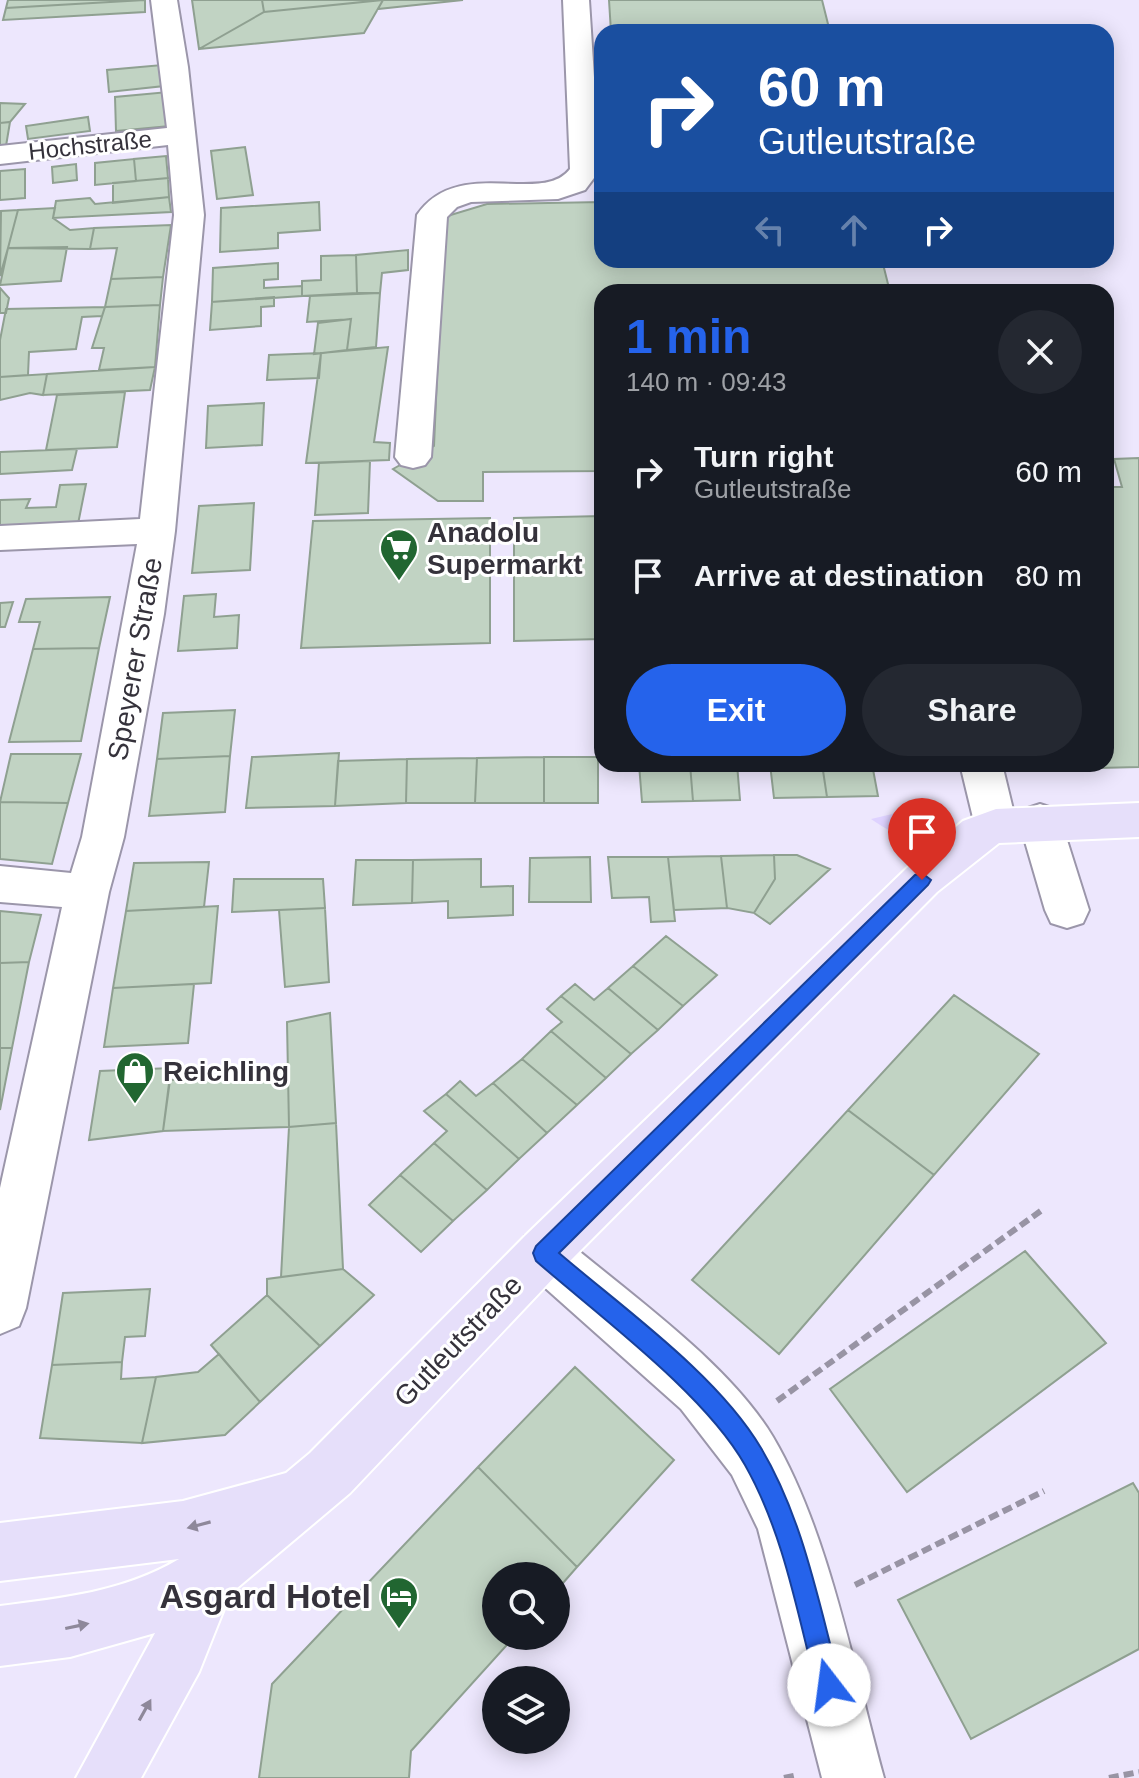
<!DOCTYPE html>
<html lang="en">
<head>
<meta charset="utf-8">
<style>
  body { margin:0; font-family:Arial,sans-serif; background:#242831; color:#f1f3f6; height:100vh; display:flex; flex-direction:column; font-size:30px; white-space:nowrap }
  * { box-sizing:border-box; margin:0 }
  p { font-size:26px; color:#9ea1a6 }
  .icon { flex:none; width:44px; height:44px; fill:none; stroke:currentColor; stroke-width:2; stroke-linecap:round; stroke-linejoin:round }
  .map { position:relative; flex:1; overflow:hidden }
  .panel { position:absolute; left:594px; top:284px; width:520px; height:488px; display:flex; flex-direction:column; background:#171b24; border-radius:24px; box-shadow:0 4px 20px #0003 }
  .panel>* { flex:none }
  .banner { position:absolute; left:594px; top:24px; width:520px; height:244px; border-radius:24px; box-shadow:0 4px 20px #0003; background:#1a4fa0; color:#fff; overflow:hidden }
  .fabs { position:absolute; left:482px; top:1562px; display:grid; gap:16px }
  .fabs a { display:grid; place-items:center; width:88px; height:88px; border-radius:50%; background:#171b24; box-shadow:0 4px 20px #0003; font-size:40px }
  .pin { position:absolute; display:grid; place-items:center; width:68px; height:68px; color:#fff; margin:-82px -34px; border-radius:50% 50% 50% 0; rotate:-45deg; box-shadow:0 0 8px #0007 }
  .pin .icon { rotate:45deg }
  .me { position:absolute; width:88px; margin:-44px; rotate:345deg; stroke-linejoin:round; filter:drop-shadow(0 0 6px #0008) }
  .turn { display:flex; align-items:center; gap:28px; height:168px; padding:0 32px; font-size:36px }
  .turn .icon { width:104px; height:104px; stroke-width:2.5 }
  .turn b { display:block; font-size:56px; line-height:68px }
  .lanes { display:flex; align-items:center; height:76px; padding:0 32px; background:#0003; justify-content:center; gap:40px; direction:ltr }
  .lanes .off { opacity:.35 }
  .round { display:grid; place-items:center; flex:none; width:84px; height:84px; border-radius:42px; background:#242831 }
  .head { display:flex; align-items:center; justify-content:space-between; height:136px; padding:0 32px }
  h1 { font-size:48px; font-weight:700; line-height:60px; color:#2563eb }
  .primary-button { display:flex; gap:16px; margin-top:auto; padding:16px 32px }
  .primary-button a { flex:1; height:92px; border-radius:48px; background:#2563eb; color:#fff; font-size:32px; font-weight:700; line-height:92px; text-align:center }
  .primary-button a+a { background:#242831; color:#f1f3f6 }
  ul { padding:0; list-style:none }
  li { display:flex; align-items:center; gap:24px; height:104px; padding:0 32px }
  li div { flex:1 }
  li b { display:block; font-size:30px }
  li em { font-style:normal }
  .map>svg:first-child { display:block }
  .green { fill:#ded2ff }
  .building { fill:#c1d3c3; stroke:#8fa091; stroke-width:2 }
  .lines { fill:none; stroke-linecap:round; stroke-linejoin:round }
  .minor-casing { stroke:#9b96aa; stroke-width:4 }
  .major-casing { stroke:#fff; stroke-width:4 }
  .path { stroke:#9894a4; stroke-width:6; stroke-dasharray:10 5; stroke-linecap:butt }
  .minor { fill:#fff; fill-rule:evenodd }
  .major { fill:#e6dffa; fill-rule:evenodd }
  .oneway { fill:#8e889a }
  .route { fill:#2563eb; stroke:#184099; stroke-width:2 }
  .labels { text-anchor:middle; dominant-baseline:central; stroke-width:6; stroke-linejoin:round; paint-order:stroke }
  .far-street-label { font-size:24px; fill:#35323b; stroke:#fff }
  .poi-label { font-size:28px; font-weight:bold; fill:#35323b; stroke:#fff; text-anchor:start }
  .street-label { font-size:28px; fill:#35323b; stroke:#fff }
  .near-poi-label { font-size:34px; font-weight:bold; fill:#35323b; stroke:#fff; text-anchor:end }
</style>
</head>
<body>
<div class="map">
<svg width="1139" height="1778" viewBox="0 0 1139 1778">
  <rect width="100%" height="100%" fill="#ede7fd"/>
  <!-- green -->
  <path class="green" d="M901,812L950,813C920,847 907,843 871,819Z"/>
  <!-- building -->
  <path class="building" d="M8,0H145L6,8Z
    M145,0V12L3,20L6,8Z
    M192,0H262L264,12L199,49Z
    M262,0H382L264,12Z
    M383,0H463L378,9Z
    M383,0L364,33L199,49L264,12Z
    M609,0H822L830,32H611Z
    M162,65L164,86L109,92L107,70Z
    M168,92L170,126L116,131L115,97Z
    M0,103L25,104L10,122L0,123Z
    M88,117L90,131L28,139L26,126Z
    M10,122L6,146H0V123Z
    M245,147L253,195L217,199L211,151Z
    M166,156L168,178L136,181L134,159Z
    M134,159L136,181L95,185V163Z
    M76,164L77,180L53,183L52,167Z
    M25,169V198L0,200V171Z
    M168,178L169,197L113,203V183Z
    M169,197L171,212L53,218L56,201L90,198L95,204Z
    M319,202L320,230L278,233V248L220,252L221,208Z
    M602,202V260H882L890,292H602V471L483,472V501H438L393,469L434,446L444,217L487,204Z
    M55,208L53,218L70,230L94,228L90,249L8,248L18,210Z
    M18,210L8,248L0,276L1,211Z
    M171,225L163,277L111,279L117,248L90,249L94,228Z
    M67,247L61,281L0,285L8,248Z
    M408,250V270L382,273L380,293H357L356,255Z
    M356,255L357,293L302,296V281L321,280V256Z
    M278,263V279L264,280V288L302,286V296L212,302L213,268Z
    M163,277L160,305L105,307L111,279Z
    M0,288L9,298L6,313H0Z
    M380,293L376,347L347,350L351,319L307,322L310,296Z
    M274,297V306L261,307V326L210,330L212,302Z
    M160,305L155,367L99,370L104,348H92L105,307Z
    M105,307L102,316L82,317L76,349L29,352L28,375L0,377V340L6,309Z
    M351,319L347,350L314,354L318,323Z
    M388,347L374,442L390,443L389,460L306,463L321,353Z
    M321,353L319,378L267,380L269,355Z
    M155,367L150,390L43,395L47,374Z
    M47,374L43,395L30,393L0,400V377Z
    M125,392L117,447L46,450L57,395Z
    M264,403L262,445L206,448L208,406Z
    M77,449L72,470L0,474V452Z
    M1139,458V767L1057,769L1055,764H1106V487H1122L1114,459Z
    M370,461L368,513L315,515L319,463Z
    M86,484L77,529L0,533V500L30,499L26,508L56,507L60,485Z
    M254,503L250,570L192,573L199,506Z
    M602,516V639L514,641V518Z
    M490,518V643L301,648L313,521Z
    M216,594L214,617L239,615L237,648L178,651L184,596Z
    M110,597L99,648L33,649L40,622H19L26,599Z
    M13,602L5,627H0V603Z
    M99,648L81,741L9,742L33,649Z
    M235,710L230,756L157,759L163,713Z
    M339,753L335,806L246,808L252,757Z
    M11,754H81L68,803L0,802Z
    M230,756L225,812L149,816L157,759Z
    M544,757V803H475L477,758Z
    M544,757H598V803H544Z
    M477,758L475,803H406L407,759Z
    M407,759L406,803L335,806L338,761Z
    M639,764H690L693,801L642,802Z
    M690,764H737L740,800L693,801Z
    M770,764H822L827,797L774,798Z
    M822,764H872L878,796L827,797Z
    M0,802L68,803L52,864L0,859Z
    M774,855H797L830,869L770,924L754,913L775,879Z
    M774,855L775,879L754,913L727,908L721,856Z
    M721,856L727,908L674,910L668,857Z
    M590,857L591,902H529L530,858Z
    M608,857H668L675,921L651,922L649,897L612,898Z
    M481,859V887L513,886V915L448,918V901L412,903L413,860Z
    M356,860H413L412,903L353,905Z
    M209,862L204,907L126,911L134,863Z
    M234,879H323L325,908L232,912Z
    M218,906L211,983L113,988L126,911Z
    M325,908L329,982L285,987L279,910Z
    M0,911L41,915L29,962L0,963Z
    M666,936L717,975L683,1006L633,966Z
    M29,962L12,1048H0V963Z
    M633,966L683,1006L658,1030L608,988Z
    M194,984L188,1043L104,1047L113,988Z
    M575,984L594,1000L608,988L658,1030L631,1054L561,996Z
    M954,995L1039,1054L934,1175L848,1110Z
    M561,996L631,1054L606,1078L551,1031L562,1022L547,1009Z
    M330,1013L336,1123L289,1127L287,1022Z
    M551,1031L606,1078L577,1105L522,1059Z
    M0,1048H12L0,1110Z
    M522,1059L577,1105L547,1133L493,1083Z
    M171,1068L163,1131L89,1140L100,1071Z
    M288,1074L289,1127L163,1131L170,1080Z
    M460,1081L476,1096L493,1083L547,1133L519,1159L446,1094Z
    M446,1094L519,1159L487,1190L434,1143L447,1131L424,1111Z
    M848,1110L934,1175L779,1354L692,1280Z
    M336,1123L343,1269L281,1277L289,1127Z
    M434,1143L487,1190L453,1221L400,1175Z
    M400,1175L453,1221L421,1252L369,1205Z
    M1025,1251L1106,1343L907,1492L830,1389Z
    M343,1269L374,1295L320,1346L267,1295V1279Z
    M150,1289L145,1336L125,1337L122,1362L52,1365L63,1293Z
    M267,1295L320,1346L260,1402L211,1345Z
    M219,1354L260,1402L225,1435L142,1443L156,1377L198,1372Z
    M122,1362L121,1379L156,1377L142,1443L40,1438L52,1365Z
    M575,1367L674,1460L577,1567L478,1467Z
    M478,1467L577,1567L556,1591V1576H496V1636H515L411,1751L409,1778H259L272,1684Z
    M1133,1483L1139,1493V1649L971,1739L898,1600Z"/>
  <g class="lines">
    <defs>
      <path id="minor" d="M151,0H177L188,67L204,215L175,531L164,614L124,837L109,892L26,1308L19,1326L0,1334V1188L62,907L0,902V866L71,873L82,837L137,544L0,550V526L140,519L174,215L168,145L0,164V146L167,128Z
        M563,0H589L600,170L585,190L558,199L471,202L457,207L447,217L431,457L425,465L413,468L401,465L395,457L417,215C458,155 542,206 570,169Z
        M960,764H1002L1017,826L1011,838L996,843L981,838L975,826Z
        M1040,804L1055,809L1061,821L1089,910L1083,923L1067,928L1051,923L1045,910L1019,821L1025,809Z
        M543,1229L561,1236C628,1293 728,1362 773,1437C829,1532 854,1670 884,1778H822L758,1529L732,1475L681,1409L525,1270L517,1253L525,1236Z"/>
      <path id="major" d="M1139,803V837L999,843L937,892L561,1270L350,1493L230,1594L199,1672L141,1778H76L155,1633L70,1657L0,1666V1606C63,1598 123,1592 179,1559L0,1581V1523L183,1501L286,1473L310,1453L525,1236L907,868L963,821L996,809Z"/>
    </defs>
    <!-- minor casing -->
    <use href="#minor" class="minor-casing"/>
    <!-- major casing -->
    <use href="#major" class="major-casing"/>
    <!-- path -->
    <path class="path" d="M777,1401L1042,1210
      M855,1585L1044,1491
      M784,1778L798,1775
      M1109,1778L1139,1772"/>
    <!-- minor -->
    <use href="#minor" class="minor"/>
    <!-- major -->
    <use href="#major" class="major"/>
  </g>
  <!-- one-way arrows -->
  <defs><path id="oneway-solid" d="M-6-.8H1V-3.2L6.5 0L1 3.2V.8H-6Z" transform="scale(2)"/></defs>
  <g class="oneway">
    <use href="#oneway-solid" transform="translate(199 1525) rotate(165)"/>
    <use href="#oneway-solid" transform="translate(77 1626) rotate(-12)"/>
    <use href="#oneway-solid" transform="translate(145 1710) rotate(-61)"/>
  </g>
  <!-- route -->
  <path class="route" d="M922,873L931,880L928,885L559,1253C623,1308 718,1375 761,1448C804,1520 819,1606 841,1685L837,1694L829,1698L820,1694L816,1685C797,1611 783,1532 745,1465C705,1394 599,1316 536,1261L533,1253L536,1246L915,875Z"/>
  <!-- icons -->
  <defs>
    <symbol id="supermarket-pin" viewBox="-11 -11 22 30"><path d="M0 17L-7.5 6A9.5 9.5 0 1 1 7.5 6Z" fill="#216631" stroke="#fff"/><path d="M-6-5.5h2.5l.6 2H6L4.5 2H-2.5L-4.4-4H-6ZM-1.5 3.2a1.3 1.3 0 1 0 .1 0ZM3 3.2a1.3 1.3 0 1 0 .1 0Z" fill="#fff"/></symbol>
    <symbol id="shop-pin" viewBox="-11 -11 22 30"><path d="M0 17L-7.5 6A9.5 9.5 0 1 1 7.5 6Z" fill="#216631" stroke="#fff"/><path d="M-5-2.5h2.3a2.7 3.5 0 0 1 5.4 0H5L5.5 6h-11ZM-1.5-2.5h3a1.5 2.3 0 0 0-3 0Z" fill="#fff"/></symbol>
    <symbol id="hotel-pin" viewBox="-11 -11 22 30"><path d="M0 17L-7.5 6A9.5 9.5 0 1 1 7.5 6Z" fill="#216631" stroke="#fff"/><path d="M-6-4.5h1.5V1H6V5H4.5V3h-9V5H-6ZM-4 0a1.8 1.8 0 1 1 3.6 0ZM.5 0V-2.5h3Q6-2.5 6 0Z" fill="#fff"/></symbol>
  </defs>
  <g fill-rule="evenodd">
    <use href="#supermarket-pin" x="377" y="526" width="44" height="60"/>
    <use href="#shop-pin" x="113" y="1049" width="44" height="60"/>
    <use href="#hotel-pin" x="377" y="1574" width="44" height="60"/>
  </g>
  <g class="labels">
    <!-- far-street labels -->
    <g class="far-street-label">
      <text transform="translate(90 145) rotate(-6)">Hochstraße</text>
    </g>
    <!-- poi labels -->
    <g class="poi-label">
      <text x="427" y="532">Anadolu<tspan x="427" dy="32">Supermarkt</tspan></text>
      <text x="163" y="1071">Reichling</text>
    </g>
    <!-- street labels -->
    <g class="street-label">
      <text transform="translate(135 659) rotate(-80)">Speyerer Straße</text>
      <text transform="translate(458 1341) rotate(-46)">Gutleutstraße</text>
    </g>
    <!-- near-poi labels -->
    <g class="near-poi-label">
      <text x="371" y="1596">Asgard Hotel</text>
    </g>
  </g>
</svg>
<div class="fabs">
<a><svg class="icon" aria-label="search" viewBox="0 0 24 24"><circle cx="10" cy="10" r="6"/><path d="M15 15l6 6"/></svg></a>
<a><svg class="icon" aria-label="layers" viewBox="0 0 24 24"><path d="M12 4l9 5-9 5-9-5zM3 14l9 5 9-5"/></svg></a>
</div>
<div class="pin" style="left:922px;top:880px;background:#d93025"><svg class="icon" aria-label="arrive" viewBox="0 0 24 24"><path d="M6 21V4h12l-3 4 3 4H6"/></svg></div>
<svg class="me" style="left:829px;top:1685px" viewBox="-20 -20 40 40"><circle r="19" fill="#fff"/><path d="M0-13L10 11 0 6-10 11z" fill="#2563eb"/></svg>
<div class="banner">
<div class="turn"><svg class="icon" aria-label="right" viewBox="0 0 24 24"><path d="M7 20v-9h11M14 6l5 5-5 5"/></svg><div><b>60 m</b>Gutleutstraße</div></div>
<div class="lanes"><svg class="icon off" aria-label="left" viewBox="0 0 24 24"><path d="M17 20v-9H6M10 6l-5 5 5 5"/></svg><svg class="icon off" aria-label="ahead" viewBox="0 0 24 24"><path d="M12 20V5M6 11l6-6 6 6"/></svg><svg class="icon" aria-label="right" viewBox="0 0 24 24"><path d="M7 20v-9h11M14 6l5 5-5 5"/></svg></div>
</div>
<section class="panel">
<div class="head"><div><h1>1 min</h1><p>140 m · 09:43</p></div><a class="round"><svg class="icon" aria-label="close" viewBox="0 0 24 24"><path d="M6 6l12 12M18 6L6 18"/></svg></a></div>
<ul>
<li><svg class="icon" aria-label="right" viewBox="0 0 24 24"><path d="M7 20v-9h11M14 6l5 5-5 5"/></svg><div><b>Turn right</b><p>Gutleutstraße</p></div><em>60 m</em></li>
<li><svg class="icon" aria-label="arrive" viewBox="0 0 24 24"><path d="M6 21V4h12l-3 4 3 4H6"/></svg><div><b>Arrive at destination</b></div><em>80 m</em></li>
</ul>
<div class="primary-button"><a>Exit</a><a>Share</a></div>
</section>
</div>
</body>
</html>
